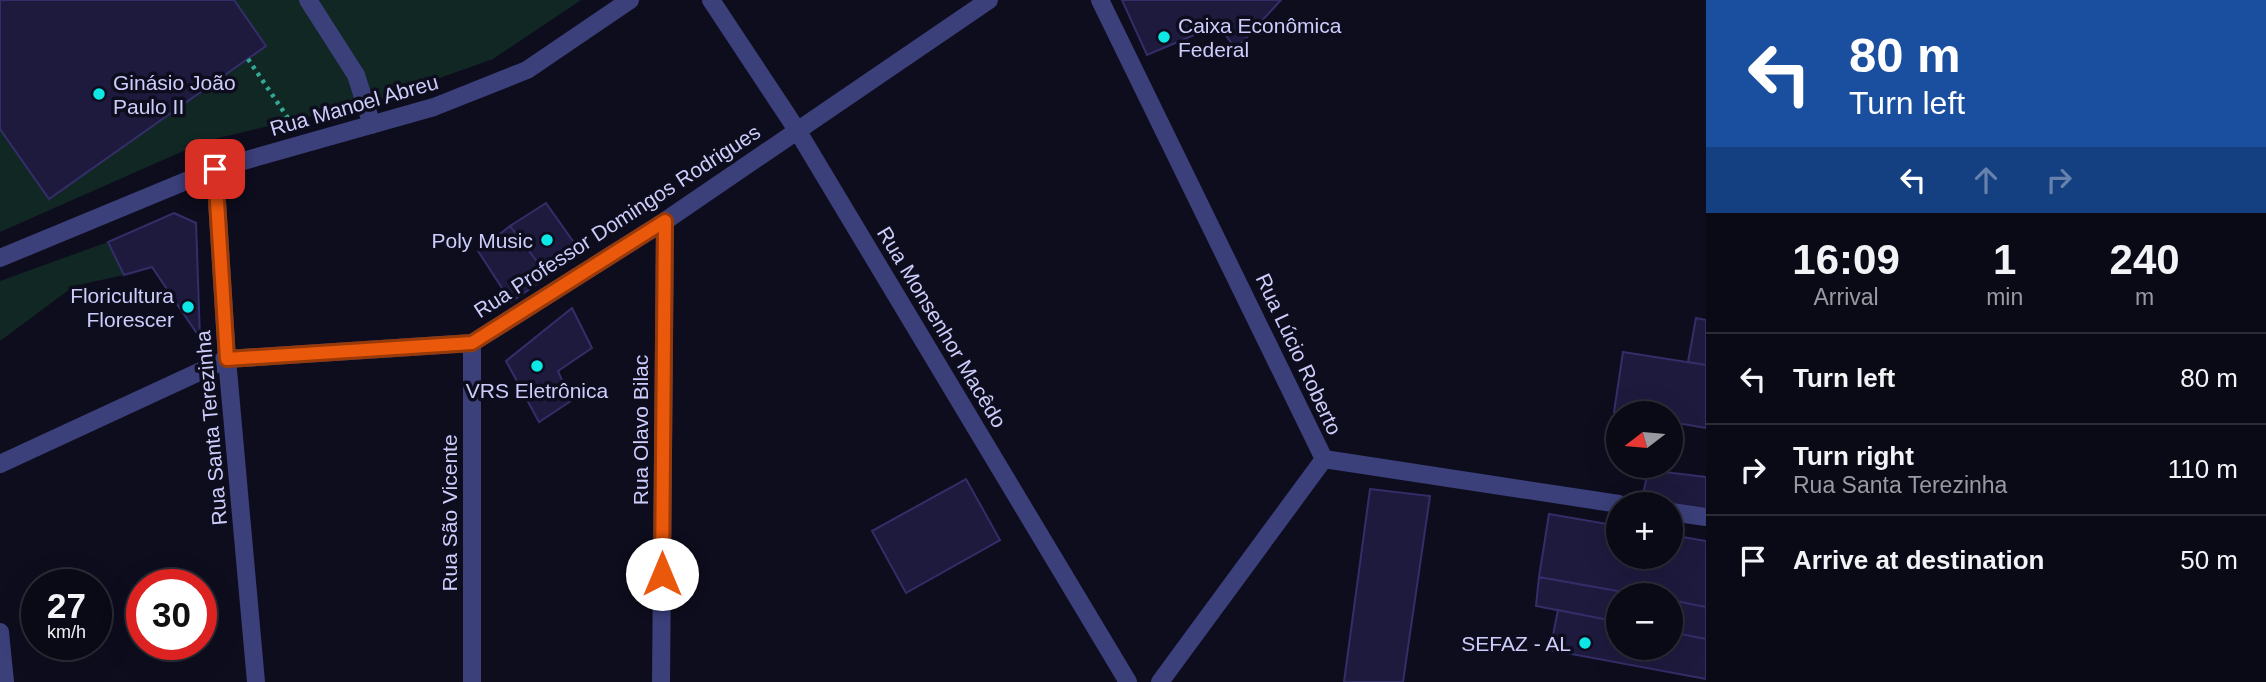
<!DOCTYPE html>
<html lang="en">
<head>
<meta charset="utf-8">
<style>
  body { margin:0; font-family:Arial,sans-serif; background:#13131f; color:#f1f3f6; height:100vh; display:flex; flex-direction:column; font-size:26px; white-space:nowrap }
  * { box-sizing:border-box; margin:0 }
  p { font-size:23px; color:#999aa1 }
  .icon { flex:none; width:38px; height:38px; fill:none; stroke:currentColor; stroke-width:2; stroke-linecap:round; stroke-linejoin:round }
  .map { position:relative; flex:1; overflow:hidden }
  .panel { display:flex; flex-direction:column; background:#0a0a16; width:560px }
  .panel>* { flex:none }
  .banner { background:#1a4fa0; color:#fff; overflow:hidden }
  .needle { width:46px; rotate:254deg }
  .controls { position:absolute; left:1606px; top:401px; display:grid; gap:14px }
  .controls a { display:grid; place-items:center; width:77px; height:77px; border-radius:50%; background:#0a0a16; box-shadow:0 7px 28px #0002,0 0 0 2px #2a2b35; font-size:35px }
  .speed { position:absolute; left:21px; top:569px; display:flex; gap:14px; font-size:35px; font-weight:700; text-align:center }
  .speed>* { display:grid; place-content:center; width:91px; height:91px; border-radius:50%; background:#0a0a16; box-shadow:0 7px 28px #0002,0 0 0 2px #2a2b35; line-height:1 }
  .speed small { font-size:18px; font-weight:400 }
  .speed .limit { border:10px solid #d22; background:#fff; color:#111 }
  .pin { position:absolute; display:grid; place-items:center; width:60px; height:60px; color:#fff; margin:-30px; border-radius:14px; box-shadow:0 4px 10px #0006 }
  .me { position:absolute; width:77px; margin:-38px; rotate:0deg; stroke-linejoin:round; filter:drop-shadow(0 0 5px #0008) }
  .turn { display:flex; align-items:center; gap:24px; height:147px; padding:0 28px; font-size:32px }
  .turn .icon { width:91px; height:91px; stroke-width:2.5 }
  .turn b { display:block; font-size:49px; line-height:60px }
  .lanes { display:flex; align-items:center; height:66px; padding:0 28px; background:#0003; justify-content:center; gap:35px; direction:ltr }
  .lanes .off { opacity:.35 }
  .eta { display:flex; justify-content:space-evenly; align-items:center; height:119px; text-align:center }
  .eta b { font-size:42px; font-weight:800; line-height:49px }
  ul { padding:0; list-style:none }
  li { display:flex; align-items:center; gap:21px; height:91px; padding:0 28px; border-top:2px solid #2a2b35 }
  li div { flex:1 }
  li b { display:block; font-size:26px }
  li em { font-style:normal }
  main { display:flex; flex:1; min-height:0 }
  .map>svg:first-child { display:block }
  .green { fill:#112724 }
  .building { fill:#1e1a3e; stroke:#332e68; stroke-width:2 }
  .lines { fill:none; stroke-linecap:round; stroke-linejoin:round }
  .path { stroke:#34a995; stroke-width:4.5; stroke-dasharray:3.5 5; stroke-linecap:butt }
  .minor { stroke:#3b3f7a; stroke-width:18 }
  .route-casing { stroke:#983908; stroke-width:18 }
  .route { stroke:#ea580c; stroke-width:12 }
  .poi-dot { fill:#0de8e6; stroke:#0e0d1e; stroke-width:2.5 }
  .labels { text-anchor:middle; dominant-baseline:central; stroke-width:7; stroke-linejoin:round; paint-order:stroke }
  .poi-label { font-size:21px; fill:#cdcdfc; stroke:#0e0d1e; text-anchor:end }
  .street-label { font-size:21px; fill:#cdcdfc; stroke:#0e0d1e }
</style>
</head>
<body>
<main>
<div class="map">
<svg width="1706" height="682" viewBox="0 0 1706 682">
  <rect width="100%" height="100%" fill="#0e0d1e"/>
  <!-- green -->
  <path class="green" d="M0,0H581L493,59L378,100L206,141L0,232Z
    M108,242L124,275L74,286L0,341V281Z"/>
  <!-- building -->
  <path class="building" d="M0,0H234L266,46L49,199L0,129Z
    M1122,0H1281L1236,49L1218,25L1147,55Z
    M546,203L582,254L548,276L510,226Z
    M174,213L196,223L200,338L152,267L124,275L108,242Z
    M510,226L548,276L511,302L478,251Z
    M572,308L592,348L558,371L571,401L539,422L506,361Z
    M1696,318L1706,320V365L1688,362Z
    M1623,352L1706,365V428L1671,422V413L1614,412Z
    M1648,470L1706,477V509L1642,500Z
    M966,479L1000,540L906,593L872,531Z
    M1370,489L1430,496L1403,682H1344Z
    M1549,514L1619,526V556H1671V535L1706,541V607L1671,600V595H1640L1539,577Z
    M1539,577L1640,595H1619V622L1536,606Z
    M1671,600L1706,607V639L1671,632Z
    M1558,610L1619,622V648H1671V632L1706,639V679L1550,650Z"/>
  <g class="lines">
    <!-- path -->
    <path class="path" d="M248,59L290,121"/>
    <!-- minor -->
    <path class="minor" d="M308,0L356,75L372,125
      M711,0L797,130L1128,682
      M1100,0L1324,459
      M215,169L227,359L256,682
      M0,258L215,169L434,107L527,70L630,0
      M472,343V682
      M1324,459L1619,504
      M0,464L227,359L472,343L665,221L989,0
      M1671,512L1706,517
      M0,632L5,682
      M661,682L665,221
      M1160,682L1324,459"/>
  </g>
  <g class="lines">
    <defs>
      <path id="route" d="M215,169L227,359L472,343L665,221L662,574"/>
    </defs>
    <!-- route casing -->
    <use href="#route" class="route-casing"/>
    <!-- route -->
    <use href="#route" class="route"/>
  </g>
  <!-- markers -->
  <g class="poi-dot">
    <circle cx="1164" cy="37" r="7"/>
    <circle cx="99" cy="94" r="7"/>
    <circle cx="547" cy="240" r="7"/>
    <circle cx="188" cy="307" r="7"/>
    <circle cx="537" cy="366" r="7"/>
    <circle cx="1585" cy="643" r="7"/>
  </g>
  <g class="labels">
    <!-- poi labels -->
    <g class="poi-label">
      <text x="1178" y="25" text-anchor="start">Caixa Econômica<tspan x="1178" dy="24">Federal</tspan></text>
      <text x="113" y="82" text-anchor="start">Ginásio João<tspan x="113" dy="24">Paulo II</tspan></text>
      <text x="533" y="240">Poly Music</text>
      <text x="174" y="295">Floricultura<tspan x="174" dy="24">Florescer</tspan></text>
      <text x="537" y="390" text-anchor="middle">VRS Eletrônica</text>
      <text x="1571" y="643">SEFAZ - AL</text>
    </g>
    <!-- street labels -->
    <g class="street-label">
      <text transform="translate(354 105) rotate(-16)">Rua Manoel Abreu</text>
      <text transform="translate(617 221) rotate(-33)">Rua Professor Domingos Rodrigues</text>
      <text transform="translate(942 327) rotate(59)">Rua Monsenhor Macêdo</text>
      <text transform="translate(1299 354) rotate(65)">Rua Lúcio Roberto</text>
      <text transform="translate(211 428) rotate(-95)">Rua Santa Terezinha</text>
      <text transform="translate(640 430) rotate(-90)">Rua Olavo Bilac</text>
      <text transform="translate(449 513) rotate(-90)">Rua São Vicente</text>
    </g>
  </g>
</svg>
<div class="controls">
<a><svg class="needle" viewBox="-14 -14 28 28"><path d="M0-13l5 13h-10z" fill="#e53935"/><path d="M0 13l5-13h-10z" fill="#999aa1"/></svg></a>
<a>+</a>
<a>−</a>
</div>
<div class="speed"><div>27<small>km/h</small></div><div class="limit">30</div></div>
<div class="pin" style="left:215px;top:169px;background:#d93025"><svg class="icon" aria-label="arrive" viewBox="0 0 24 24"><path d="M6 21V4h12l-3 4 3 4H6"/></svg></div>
<svg class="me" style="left:662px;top:574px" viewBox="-20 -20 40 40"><circle r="19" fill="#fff"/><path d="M0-13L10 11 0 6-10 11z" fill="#ea580c"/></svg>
</div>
<section class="panel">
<div class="banner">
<div class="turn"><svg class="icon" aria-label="left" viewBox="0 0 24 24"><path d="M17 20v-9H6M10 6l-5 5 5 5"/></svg><div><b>80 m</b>Turn left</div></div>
<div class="lanes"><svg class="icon" aria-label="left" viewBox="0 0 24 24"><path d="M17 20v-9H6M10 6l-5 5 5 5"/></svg><svg class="icon off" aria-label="ahead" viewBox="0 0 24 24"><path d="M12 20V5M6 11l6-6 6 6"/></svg><svg class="icon off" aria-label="right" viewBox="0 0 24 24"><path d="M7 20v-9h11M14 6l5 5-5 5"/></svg></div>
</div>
<div class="eta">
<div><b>16:09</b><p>Arrival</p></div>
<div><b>1</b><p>min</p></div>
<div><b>240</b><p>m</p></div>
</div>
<ul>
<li><svg class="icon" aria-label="left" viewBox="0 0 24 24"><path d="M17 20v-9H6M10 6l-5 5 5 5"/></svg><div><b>Turn left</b></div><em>80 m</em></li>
<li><svg class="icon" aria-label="right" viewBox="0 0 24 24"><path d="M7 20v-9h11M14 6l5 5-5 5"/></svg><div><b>Turn right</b><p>Rua Santa Terezinha</p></div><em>110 m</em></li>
<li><svg class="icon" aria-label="arrive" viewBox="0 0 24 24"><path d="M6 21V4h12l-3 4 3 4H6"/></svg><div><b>Arrive at destination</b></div><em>50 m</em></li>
</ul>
</section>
</main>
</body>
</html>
